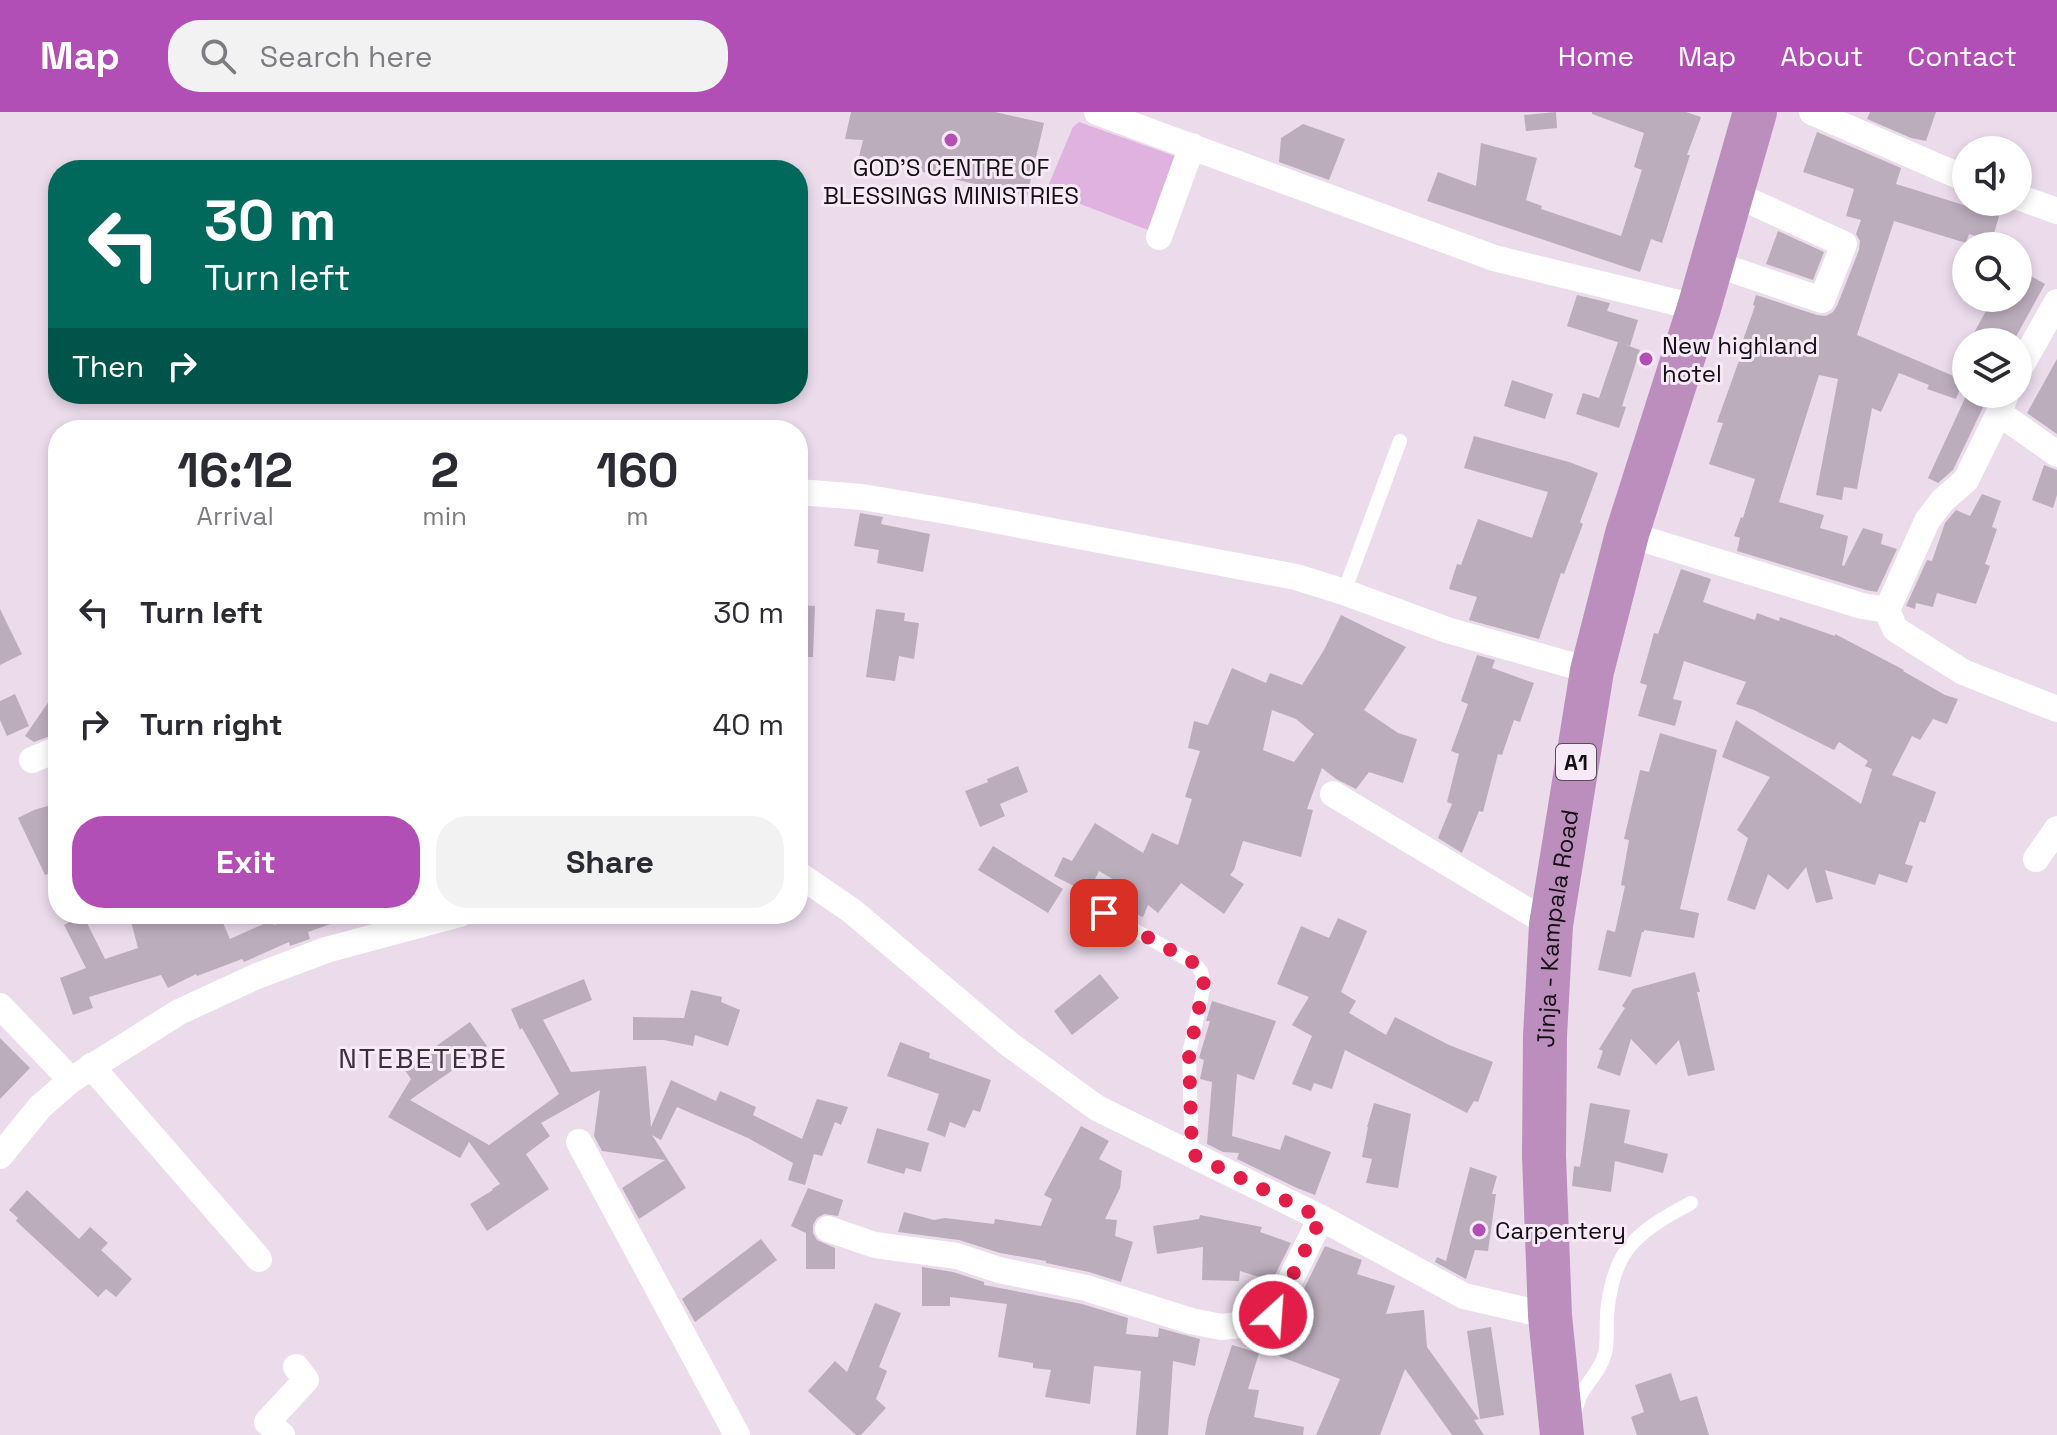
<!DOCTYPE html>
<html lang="en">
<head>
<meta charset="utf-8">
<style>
  body { margin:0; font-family:"Space Grotesk",sans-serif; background:#f2f2f3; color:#2b2b33; height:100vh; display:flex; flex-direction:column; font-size:30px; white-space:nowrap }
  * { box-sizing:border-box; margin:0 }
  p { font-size:26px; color:#7c7c81 }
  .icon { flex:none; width:44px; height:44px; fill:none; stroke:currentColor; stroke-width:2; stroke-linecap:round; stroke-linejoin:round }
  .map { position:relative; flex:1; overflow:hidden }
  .panel { position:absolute; left:48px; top:308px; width:760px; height:504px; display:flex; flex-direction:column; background:#fff; border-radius:32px; box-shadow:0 4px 12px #0003 }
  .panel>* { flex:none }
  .guide { position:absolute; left:48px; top:48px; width:760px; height:244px; border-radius:32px; box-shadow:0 4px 12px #0003; background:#00695c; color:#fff; overflow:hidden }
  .tools { position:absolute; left:1952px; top:24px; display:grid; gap:16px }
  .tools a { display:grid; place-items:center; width:80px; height:80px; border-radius:50%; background:#fff; box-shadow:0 4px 12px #0003; font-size:40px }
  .pin { position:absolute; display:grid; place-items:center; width:68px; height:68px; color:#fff; margin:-34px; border-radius:16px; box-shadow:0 4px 12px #0006 }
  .me { position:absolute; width:88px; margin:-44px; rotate:26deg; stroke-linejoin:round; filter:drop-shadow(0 0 6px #0008) }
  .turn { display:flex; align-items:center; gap:28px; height:168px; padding:0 24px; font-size:36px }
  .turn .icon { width:104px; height:104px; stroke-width:2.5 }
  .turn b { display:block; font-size:56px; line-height:68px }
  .then { display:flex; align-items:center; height:76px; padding:0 24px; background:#0003; gap:16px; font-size:30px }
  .eta { display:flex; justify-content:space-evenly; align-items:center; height:136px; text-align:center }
  .eta b { font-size:48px; font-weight:700; line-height:56px }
  .cta { display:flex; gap:16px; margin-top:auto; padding:16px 24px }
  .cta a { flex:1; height:92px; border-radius:32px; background:#b24fb7; color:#fff; font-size:32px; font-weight:700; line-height:92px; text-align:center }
  .cta a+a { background:#f2f2f3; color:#2b2b33 }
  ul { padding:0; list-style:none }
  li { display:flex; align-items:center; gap:24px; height:112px; padding:0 24px }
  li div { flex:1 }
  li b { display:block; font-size:30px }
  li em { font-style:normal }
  header { display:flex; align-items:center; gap:48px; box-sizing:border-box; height:112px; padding:0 40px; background:#b24fb7; color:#fff }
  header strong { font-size:38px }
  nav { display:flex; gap:44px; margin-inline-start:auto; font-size:28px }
  .search { width:560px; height:72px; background:#f2f2f3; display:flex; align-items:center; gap:20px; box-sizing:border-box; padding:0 28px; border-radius:32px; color:#7c7c81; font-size:30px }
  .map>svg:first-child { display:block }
  .green { fill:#dfb2df }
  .building { fill:#bcadbc; fill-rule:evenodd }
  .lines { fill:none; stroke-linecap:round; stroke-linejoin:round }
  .service { stroke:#fff; stroke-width:14 }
  .minor { stroke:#fff; stroke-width:26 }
  .trunk { stroke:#bc8ebe; stroke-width:44 }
  .route { stroke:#e11d48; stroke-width:14; stroke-dasharray:0 25.2 }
  .poi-dot { fill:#b24fb7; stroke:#f8e9f9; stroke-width:3 }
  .labels { text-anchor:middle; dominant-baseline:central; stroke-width:6; stroke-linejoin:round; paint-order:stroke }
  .shield { fill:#f8e9f9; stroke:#585059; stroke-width:2 }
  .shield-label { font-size:22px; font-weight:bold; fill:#140f14 }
  .poi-label { font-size:24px; fill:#140f14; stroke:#f8e9f9; text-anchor:start }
  .street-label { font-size:24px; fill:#140f14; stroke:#f8e9f9 }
  .quarter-label { font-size:28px; letter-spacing:2px; fill:#3c303c; stroke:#f8e9f9 }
</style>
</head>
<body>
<header>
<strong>Map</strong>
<div class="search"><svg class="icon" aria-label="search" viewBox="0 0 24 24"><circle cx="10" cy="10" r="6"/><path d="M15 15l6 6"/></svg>Search here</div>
<nav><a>Home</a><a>Map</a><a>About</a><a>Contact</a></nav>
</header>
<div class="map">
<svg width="2057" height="1323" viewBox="0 0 2057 1323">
  <rect width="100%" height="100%" fill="#ebdbeb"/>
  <!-- green -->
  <path class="green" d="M1079,10L1180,46L1151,119L1046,79L1073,15Z"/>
  <!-- building -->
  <path class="building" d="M851,0H995L1044,11L1027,84L859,45L863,28L845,27Z
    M1556,0L1557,16L1526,19L1524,3Z
    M1592,0H1686L1701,5L1687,43H1690L1662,131L1651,127L1640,160L1427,89L1438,60L1476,74L1481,31L1537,46L1526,88L1542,94L1541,97L1621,124L1642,58L1634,55L1644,21L1592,2Z
    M1870,0H1936L1926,29L1911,26L1867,7Z
    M1303,12L1345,27L1329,68L1279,50L1281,26Z
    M1817,20L1901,56L1896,72L1999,104L1992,129L1969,122L1966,131L1894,109L1857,223L1963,268L1956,287L1927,277L1929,273L1899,261L1881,300L1872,296L1857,377L1844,375L1842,388L1816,383L1838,267L1819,263L1779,390L1824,403L1820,416L1848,424L1842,453L1844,454L1863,416L1883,422L1881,432L1897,437L1877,480L1866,478L1737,439L1740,426L1734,424L1741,405L1743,406L1755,367L1709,352L1723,311L1717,310L1741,243L1738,242L1755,194L1753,193L1756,183L1817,203L1826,204L1833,200L1837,194L1859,138L1860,129L1856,122L1861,108L1846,104L1854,77L1803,60Z
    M1778,119L1824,140L1813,168L1766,152Z
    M2018,157L2045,172L2013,230H1969L1993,186H2018Z
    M1577,183L1610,191L1607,199L1638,208L1630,234L1567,214Z
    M1618,230L1640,238L1622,294L1626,295L1619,316L1576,302L1583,281L1599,286Z
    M2057,247V322L2027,301Z
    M1512,268L1553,282L1545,307L1504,294Z
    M1967,282H1974L1987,287L1953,358L1938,371L1928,366Z
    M1474,324L1569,350L1598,361L1580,410L1583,412L1564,462L1561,461L1539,527L1469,508L1477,485L1449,477L1457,452L1461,453L1478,407L1532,426L1548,380L1464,356Z
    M2044,353L2057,358V383L2053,396L2032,388Z
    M1982,382L2001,389L1992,415L1997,417L1985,452L1990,454L1976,492L1937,481L1933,495L1916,491L1915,497L1906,494L1927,448L1932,449L1945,411L1956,398L1970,404Z
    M860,401L883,405L881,412L930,422L923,460L877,451L879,438L854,434Z
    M1681,457L1711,467L1703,490L1755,508L1757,501L1779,509L1780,505L1835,524V522L1904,558L1903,559L1945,583L1958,587L1947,612L1933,607L1920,628L1912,624L1892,663L1936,680L1925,711L1920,709L1905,752L1913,754L1907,771L1879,762L1875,773L1825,758L1833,787L1816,791L1806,755L1788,778L1768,762L1755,798L1727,788L1748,726L1737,718L1770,665L1722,645L1736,608L1861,692L1872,657L1865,654L1868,649L1839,630L1834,638L1754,598L1736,592L1746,570L1684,549L1673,587L1682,589L1675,614L1638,604L1647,573L1640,571L1654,521L1658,522Z
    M798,493L815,494L813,545H798Z
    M0,497L22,542L0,553Z
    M876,497L905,501L904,509L919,511L914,547L899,544L895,569L866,565Z
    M1341,503L1406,535L1364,598L1398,621L1417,627L1403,671L1369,660L1356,677L1336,667L1322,656L1307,697L1313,698L1301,745L1243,729L1234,758L1230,763L1244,772L1224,802L1181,771L1158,801L1148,793L1143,805L1120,795L1128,776L1099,759L1088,781L1054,764L1063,745L1072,749L1095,711L1143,741L1152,721L1178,733L1192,687L1185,685L1200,639L1188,636L1194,609L1208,613L1232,556L1266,571L1270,561L1302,573L1324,538ZM1272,598L1296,607L1314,622L1294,650L1263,638Z
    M1477,543L1495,548L1492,556L1534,571L1520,610L1514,608L1502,643L1498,642L1483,700L1479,699L1462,741L1438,726L1452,692L1447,690L1459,642L1451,639L1468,592L1461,589Z
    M58,576V621L34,630L25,624Z
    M15,582L29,614L7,624L0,608V589Z
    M1660,621L1717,638L1680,797L1699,801L1694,826L1644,818V820H1642L1631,865L1598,858L1607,818L1615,820L1625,774L1621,773L1629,728L1624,727L1640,658L1649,660Z
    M1018,654L1028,680L1000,692L1005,704L980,715L965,679L988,670L987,667Z
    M58,691V758L45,763L18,706L34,698Z
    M993,734L1063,777L1048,801L978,758Z
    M129,802H219L230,827L272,808L274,813L311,802H352L353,804L308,820L310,827L290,834L289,830L244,850L242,847L197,864L196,862L168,876L161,863L89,885L93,896L73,903L60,866L86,856L64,813L83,803L105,847L138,836Z
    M1338,806L1367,819L1341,880L1356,889L1349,901L1386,923L1395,905L1449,933L1493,950L1478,990L1474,989L1467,1001L1345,938L1332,977L1314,971L1311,979L1292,972L1312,924L1292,913L1309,885L1277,872L1301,814L1329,826Z
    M1695,860L1700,880H1697L1715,958L1688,964L1679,928L1656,953L1631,927L1620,964L1597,956L1603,939L1599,937L1625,896L1622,894L1633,877Z
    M1100,862L1119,886L1072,923L1054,899Z
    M584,867L592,888L543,908L571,960L646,954L651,1015L671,968L716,989L720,979L756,995L753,1003L802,1027L817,987L848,995L841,1013L835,1010L822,1044L814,1042L805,1073L788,1068L793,1051L748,1026L677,995L661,1028L652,1023L686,1076L639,1107L622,1076L665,1048L602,1039L594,1024L600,978L541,1011L550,1024L526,1042L549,1077L487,1119L470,1092L493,1078L492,1077L500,1072L469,1030L460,1046L388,1005L411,967L404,957L470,910L487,934L410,988L489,1033L559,982L522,916L520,918L511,897Z
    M691,878L722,885L721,890L740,898L728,934L695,923L693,934L664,928H633V905L684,906Z
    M1212,889L1276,909L1254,968L1237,962L1232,1024L1280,1038L1285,1023L1331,1040L1315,1083L1297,1076L1237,1047L1239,1041L1223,1040L1207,1032L1212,970L1200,967L1204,948L1199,946L1210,909H1206Z
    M0,926L30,956L0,987Z
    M900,930L930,941L929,946L991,968L980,1000L973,998L965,1016L950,1010L945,1025L927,1018L939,982L887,964Z
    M1374,991L1411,1002L1398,1076L1366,1071L1372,1047L1362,1045L1368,1015H1367Z
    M1590,991L1630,998L1624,1031L1668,1042L1663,1061L1615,1049L1611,1080L1572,1074L1574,1054L1580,1055Z
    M1081,1014L1109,1029L1099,1047L1122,1059L1120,1076L1105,1107L1117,1108L1115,1124L1133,1130L1121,1170L1089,1160L1046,1151V1149L1000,1141L959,1128L898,1120L904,1100L934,1108L945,1106L994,1112L995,1107L1041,1114L1052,1087L1044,1083Z
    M877,1016L929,1031L921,1060L906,1056L904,1062L867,1051Z
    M1470,1055L1497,1064L1492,1082H1496L1488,1139L1475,1138L1466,1167L1435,1150L1437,1145L1446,1149Z
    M808,1076L843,1088L838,1104L824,1102L817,1106L813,1113V1121L817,1128L835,1136V1157H806V1121L791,1114Z
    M27,1078L79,1127L90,1115L108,1131L101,1138L132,1167L116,1185L106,1177L98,1185L16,1109L18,1106L9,1098Z
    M1200,1103L1262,1115L1260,1120L1291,1131L1272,1169L1240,1159L1239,1169L1202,1168L1203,1135L1157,1142L1153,1114L1199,1107Z
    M761,1127L777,1148L695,1210L682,1187Z
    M1325,1134L1362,1148L1357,1162L1395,1174L1386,1202L1424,1198L1427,1235L1479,1307L1474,1308L1484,1323H1452L1405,1257L1380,1323H1316L1340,1267L1276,1243L1283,1225L1287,1227L1304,1180L1303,1179Z
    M922,1155L953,1160L984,1170V1173L1082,1192L1128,1206L1126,1222L1158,1225L1159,1216L1200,1227L1195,1254L1173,1249L1168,1323H1136L1141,1259L1094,1254L1090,1292L1045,1285L1051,1258L1033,1256V1251L998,1245L1007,1192L950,1185V1194H922Z
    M875,1191L901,1201L879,1255L887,1259L876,1287L886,1296L861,1323H856L808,1279L835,1249L847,1260Z
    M1491,1215L1504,1303L1480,1307L1467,1219Z
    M1232,1233L1259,1241L1248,1277L1259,1278L1254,1305L1304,1315L1303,1323H1205L1208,1306Z
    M1671,1261L1680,1289L1697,1284L1709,1323H1637L1631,1305L1644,1300L1635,1273Z"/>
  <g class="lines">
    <!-- service -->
    <path class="service" d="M1344,480L1400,329
      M1104,801L1194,851L1201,859L1204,873L1189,942L1192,1042
      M1574,1302C1576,1296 1578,1290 1580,1284C1588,1269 1601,1258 1605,1241C1608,1229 1606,1217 1607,1204C1608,1184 1614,1156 1626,1139C1641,1118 1668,1103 1691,1091"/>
    <!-- minor -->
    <path class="minor" d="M1097,0L1494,146L1699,196
      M1812,0L1966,67
      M2018,85L2057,99
      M1159,125L1192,34
      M1712,151L1822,188L1844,132L1732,81
      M2018,259L2057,190
      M1999,301L2057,342
      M798,380L862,385L946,399L1296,465L1344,480L1447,518L1592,559
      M1627,422L1862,494L1887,498L1927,409L1942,389L1966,368L1999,301L2006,282
      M1887,498L1895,517L1963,560L2057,597
      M32,648L58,637
      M1333,682L1551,813
      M2036,747L2057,717
      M798,762L852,799L1009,932L1097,996L1321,1106L1464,1184L1550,1204
      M0,894L71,968
      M91,954L259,1147
      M579,1030L737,1323
      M0,1044L40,995L71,968L179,900L257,864L326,838L460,802
      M828,1117L875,1133L957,1144L999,1158L1086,1176L1191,1209L1221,1215L1252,1212L1273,1203L1321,1106
      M282,1323L267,1310L306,1268L296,1255"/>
    <!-- trunk -->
    <path class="trunk" id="s1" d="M1562,1323L1550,1204L1544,1044L1545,924L1551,813L1592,559L1627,422L1699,196L1755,0"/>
  </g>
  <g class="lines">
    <!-- route -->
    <path class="route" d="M1104,801L1194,851L1201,859L1204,873L1189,942L1192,1042L1321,1106L1273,1203"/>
  </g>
  <!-- markers -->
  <g class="poi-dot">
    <circle cx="951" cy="28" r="8"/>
    <circle cx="1646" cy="247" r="8"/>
    <circle cx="1479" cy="1118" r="8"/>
  </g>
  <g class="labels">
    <!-- shield labels -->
    <rect class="shield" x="1556" y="632" width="40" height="36" rx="6"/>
    <g class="shield-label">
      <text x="1576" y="650">A1</text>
    </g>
    <!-- poi labels -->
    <g class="poi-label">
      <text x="951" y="55" text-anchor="middle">GOD'S CENTRE OF<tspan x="951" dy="28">BLESSINGS MINISTRIES</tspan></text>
      <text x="1662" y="233">New highland<tspan x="1662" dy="28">hotel</tspan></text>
      <text x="1495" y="1118">Carpentery</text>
    </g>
    <!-- street labels -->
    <g class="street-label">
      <text stroke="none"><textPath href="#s1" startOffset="508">Jinja - Kampala Road</textPath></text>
    </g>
    <!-- quarter labels -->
    <g class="quarter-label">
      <text x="423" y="946">NTEBETEBE</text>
    </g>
  </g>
</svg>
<div class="tools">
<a><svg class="icon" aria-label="sound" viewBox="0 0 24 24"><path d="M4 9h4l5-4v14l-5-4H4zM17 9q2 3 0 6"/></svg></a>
<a><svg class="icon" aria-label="search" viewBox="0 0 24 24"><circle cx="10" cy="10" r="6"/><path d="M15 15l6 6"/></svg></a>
<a><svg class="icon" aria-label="layers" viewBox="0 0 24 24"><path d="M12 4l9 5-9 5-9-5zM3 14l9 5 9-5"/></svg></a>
</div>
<div class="pin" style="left:1104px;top:801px;background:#d93025"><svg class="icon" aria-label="arrive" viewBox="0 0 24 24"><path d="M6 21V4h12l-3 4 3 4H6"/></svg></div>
<svg class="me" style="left:1273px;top:1203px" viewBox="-20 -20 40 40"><circle r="17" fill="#e11d48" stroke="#fff" stroke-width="3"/><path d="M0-11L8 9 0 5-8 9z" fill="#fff"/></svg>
<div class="guide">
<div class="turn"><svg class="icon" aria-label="left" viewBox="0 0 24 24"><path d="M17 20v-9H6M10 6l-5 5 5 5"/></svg><div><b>30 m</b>Turn left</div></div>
<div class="then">Then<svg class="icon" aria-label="right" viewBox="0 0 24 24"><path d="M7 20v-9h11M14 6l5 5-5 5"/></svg></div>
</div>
<section class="panel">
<div class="eta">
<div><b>16:12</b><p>Arrival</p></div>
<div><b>2</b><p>min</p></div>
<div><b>160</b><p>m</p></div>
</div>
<ul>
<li><svg class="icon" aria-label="left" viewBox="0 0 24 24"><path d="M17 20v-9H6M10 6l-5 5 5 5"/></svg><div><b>Turn left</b></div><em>30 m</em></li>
<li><svg class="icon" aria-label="right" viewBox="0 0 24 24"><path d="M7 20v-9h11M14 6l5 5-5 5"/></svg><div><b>Turn right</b></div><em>40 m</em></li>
</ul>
<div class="cta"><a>Exit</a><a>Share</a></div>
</section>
</div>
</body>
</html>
